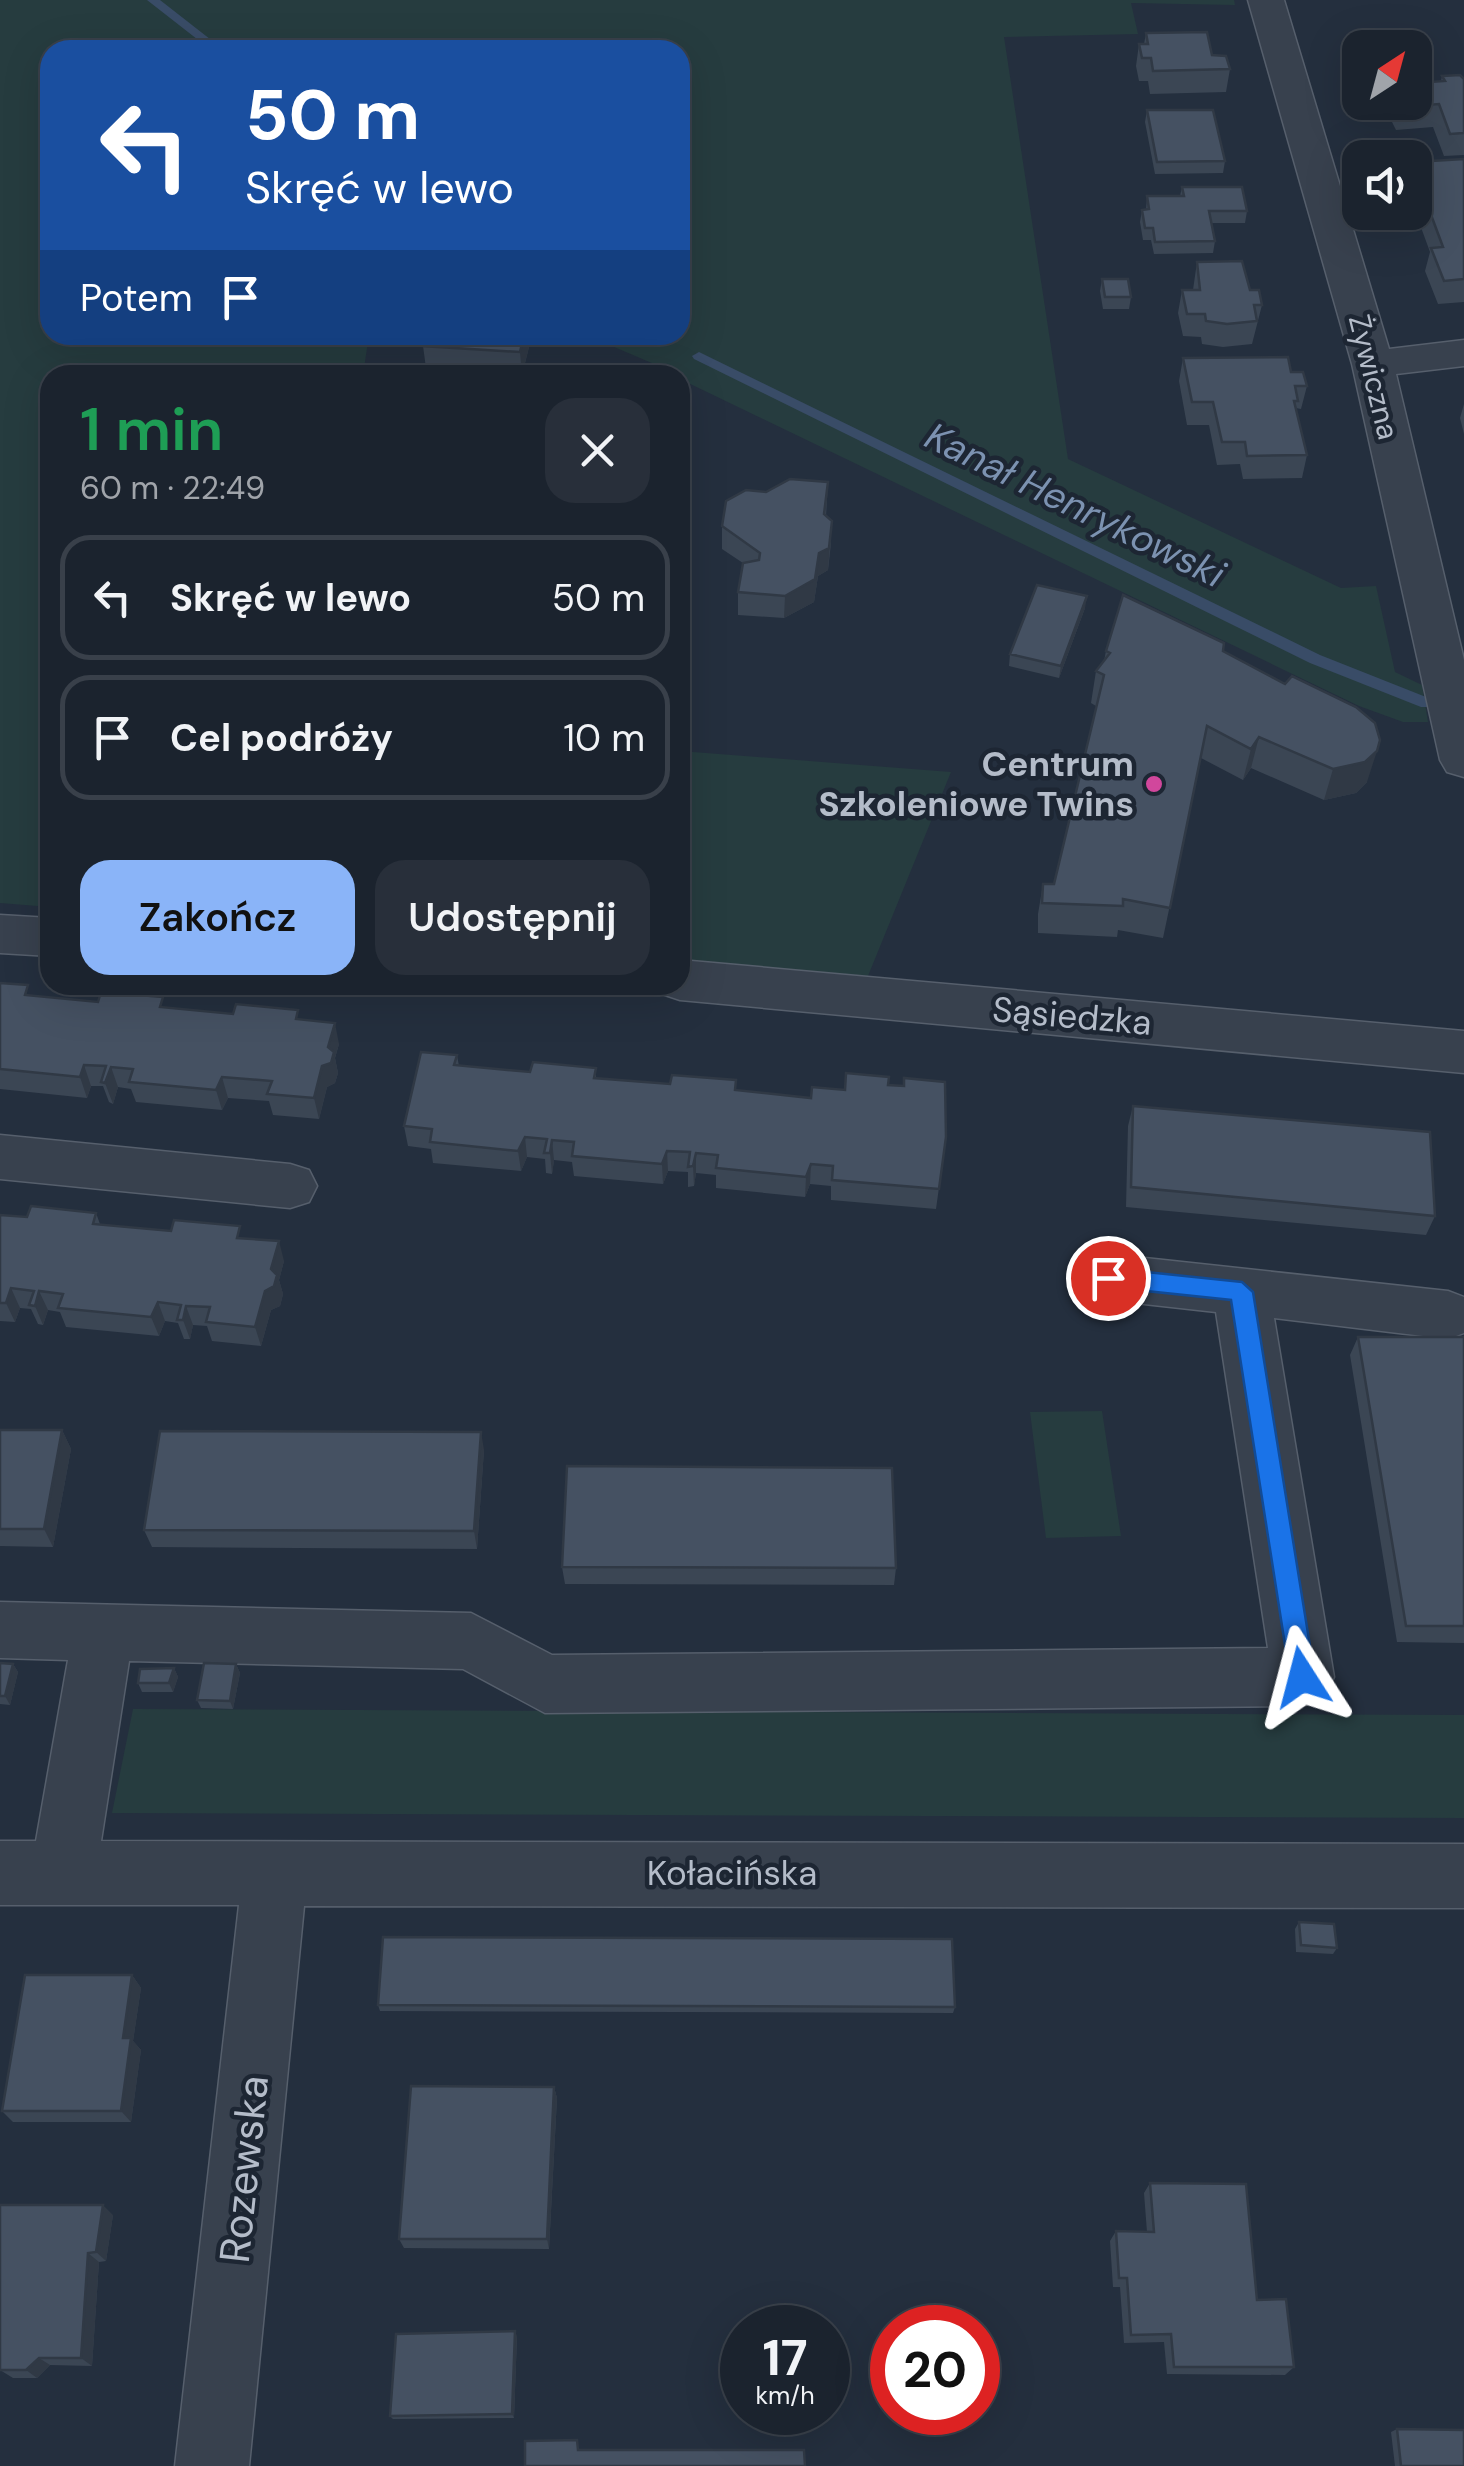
<!DOCTYPE html>
<html lang="pl">
<head>
<meta charset="utf-8">
<style>
  body { margin:0; font-family:"DM Sans",sans-serif; background:#282f3a; color:#f1f3f6; height:100vh; display:flex; flex-direction:column; font-size:38px; white-space:nowrap }
  * { box-sizing:border-box; margin:0 }
  p { font-size:32px; color:#a0a4aa }
  .icon { flex:none; width:55px; height:55px; fill:none; stroke:currentColor; stroke-width:2; stroke-linecap:round; stroke-linejoin:round }
  .map { position:relative; flex:1; overflow:hidden }
  .sheet { position:absolute; left:40px; top:365px; width:650px; height:630px; display:flex; flex-direction:column; background:#1b232e; border-radius:30px; box-shadow:0 10px 40px #0002,0 0 0 2px #39404a }
  .sheet>* { flex:none }
  .top-card { position:absolute; left:40px; top:40px; width:650px; height:305px; border-radius:30px; box-shadow:0 10px 40px #0002,0 0 0 2px #39404a; background:#1a4fa0; color:#fff; overflow:hidden }
  .needle { width:65px; rotate:36deg }
  .tools { position:absolute; left:1342px; top:30px; display:grid; gap:20px }
  .tools a { display:grid; place-items:center; width:90px; height:90px; border-radius:20px; background:#1b232e; box-shadow:0 10px 40px #0002,0 0 0 2px #39404a; font-size:50px }
  .speed { position:absolute; left:720px; top:2305px; display:flex; gap:20px; font-size:50px; font-weight:700; text-align:center }
  .speed>* { display:grid; place-content:center; width:130px; height:130px; border-radius:50%; background:#1b232e; box-shadow:0 10px 40px #0002,0 0 0 2px #39404a; line-height:1 }
  .speed small { font-size:25px; font-weight:400 }
  .speed .limit { border:15px solid #d22; background:#fff; color:#111 }
  .pin { position:absolute; display:grid; place-items:center; width:85px; height:85px; color:#fff; margin:-42px; border:5px solid #fff; border-radius:50%; box-shadow:0 2px 10px #0007 }
  .me { position:absolute; width:110px; margin:-55px; rotate:351deg; stroke-linejoin:round; filter:drop-shadow(0 0 8px #0008) }
  .turn { display:flex; align-items:center; gap:35px; height:210px; padding:0 40px; font-size:45px }
  .turn .icon { width:130px; height:130px; stroke-width:2.5 }
  .turn b { display:block; font-size:70px; line-height:85px }
  .then { display:flex; align-items:center; height:95px; padding:0 40px; background:#0003; gap:20px; font-size:38px }
  .round { display:grid; place-items:center; flex:none; width:105px; height:105px; border-radius:30px; background:#282f3a }
  .head { display:flex; align-items:center; justify-content:space-between; height:170px; padding:0 40px }
  h1 { font-size:60px; font-weight:600; line-height:75px; color:#1e9e55 }
  .primary-button { display:flex; gap:20px; margin-top:auto; padding:20px 40px }
  .primary-button a { flex:1; height:115px; border-radius:30px; background:#8ab4f8; color:#111; font-size:40px; font-weight:600; line-height:115px; text-align:center }
  .primary-button a+a { background:#282f3a; color:#f1f3f6 }
  ul { padding:0; list-style:none }
  li { display:flex; align-items:center; gap:30px; height:125px; margin:0 20px 15px; padding:0 20px; border:5px solid #39404a; border-radius:30px }
  li div { flex:1 }
  li b { display:block; font-size:38px }
  li em { font-style:normal }
  .map>svg:first-child { display:block }
  .green { fill:#263c3f }
  .lines { fill:none; stroke-linecap:round; stroke-linejoin:round }
  .stream { fill:#394c67; fill-rule:evenodd }
  .minor-casing { stroke:#565f6c; stroke-width:3 }
  .minor { fill:#38414e; fill-rule:evenodd }
  .wall { fill:#3b4654 }
  .shaded-wall { fill:#303945 }
  .building { fill:#455162; stroke:#303945; stroke-width:2.5 }
  .route { fill:#1a73e8; stroke:#114b97; stroke-width:2.5 }
  .hotel-dot { fill:#d1479c; stroke:#1d2633; stroke-width:4 }
  .labels { text-anchor:middle; dominant-baseline:central; stroke-width:9; stroke-linejoin:round; paint-order:stroke }
  .far-street-label { font-size:30px; fill:#b4bcc9; stroke:#1d2633 }
  .poi-label { font-size:35px; font-weight:bold; fill:#b4bcc9; stroke:#1d2633; text-anchor:end }
  .street-label { font-size:35px; fill:#b4bcc9; stroke:#1d2633 }
  .water-label { font-size:38px; font-style:italic; fill:#7c92b1; stroke:#1d2633 }
  .near-street-label { font-size:42px; fill:#b4bcc9; stroke:#1d2633 }
</style>
</head>
<body>
<div class="map">
<svg width="1464" height="2466" viewBox="0 0 1464 2466">
  <rect width="100%" height="100%" fill="#242f3e"/>
  <!-- green -->
  <path class="green" d="M0,0H1234L1235,5L1131,3L1138,34L1004,37L1068,459L1341,588L1376,586L1395,672L1422,685L1428,722H1403L1359,706L680,379V375L586,335H680V50H50V335H369L363,375H50V907L0,903Z
    M680,751L951,772L868,976L680,960Z
    M1102,1411L1121,1536L1046,1538L1030,1412Z
    M133,1709L1464,1715V1818L112,1813Z"/>
  <g class="lines">
    <!-- stream -->
    <path class="stream" d="M147,0H160L224,50H211Z
      M652,335H670L673,338L666,342Z
      M699,352L1320,655L1431,699L1433,703L1431,707H1421L1310,663L694,359L692,356Z"/>
    <defs>
      <path id="minor" d="M1248,0H1284L1389,349L1464,340V366L1396,374L1464,660V777L1447,772L1440,760L1352,364Z
        M0,915L50,918V956L0,953Z
        M680,960L1464,1031V1073L680,1000L662,994L657,985H680Z
        M0,1135L290,1164L309,1170L317,1186L309,1202L290,1208L0,1179Z
        M1108,1254L1448,1291L1464,1297V1333L1448,1339L1274,1318L1334,1677L1325,1697L1303,1706L545,1713L463,1669L129,1661L101,1841L1464,1844V1908L304,1906L249,2466H175L239,1905H0V1841H36L68,1660L0,1658V1602L471,1613L552,1655L1268,1648L1216,1312L1108,1300L1088,1294L1080,1277L1088,1260Z"/>
    </defs>
    <!-- minor casing -->
    <use href="#minor" class="minor-casing"/>
    <!-- minor -->
    <use href="#minor" class="minor"/>
  </g>
  <!-- wall -->
  <path class="wall" d="M1146,33L1212,55L1230,69L1226,92L1150,94L1148,81H1139L1136,66L1139,44H1144Z
    M1442,76L1464,79V155L1444,156L1433,127L1396,130L1385,108L1387,102H1415L1441,81Z
    M1147,110L1225,161L1223,173L1155,174L1145,122Z
    M1464,159V302L1438,304L1425,271L1430,252L1415,211V162Z
    M1182,187L1247,211L1245,223H1211L1215,241L1213,253L1154,254L1151,240H1143L1140,222L1142,210H1146L1147,196H1180Z
    M1197,262L1250,290L1262,305L1252,344L1223,347L1202,344L1201,337L1183,336L1178,313L1182,290H1193Z
    M1102,279L1131,297L1129,309H1103L1100,291Z
    M532,335L522,375L426,368L423,346Z
    M1183,358L1291,372L1307,386L1301,409L1296,408L1307,455L1302,478L1243,479L1240,464L1217,465L1209,425H1187L1179,381Z
    M1464,404V434L1460,418Z
    M828,482L826,516L831,543L828,570L818,576L814,602L784,618L738,615V592L743,563L722,549V526L766,492Z
    M1085,608L1059,678L1009,666L1010,654Z
    M1106,651H1223L1367,782L1356,793L1324,800L1251,768L1243,780L1201,758L1163,938L1118,930L1117,937L1038,933V914L1043,884H1054L1096,706L1091,703L1096,671L1104,661Z
    M0,983L32,996L301,1020L339,1044L335,1058L338,1073L335,1083L327,1087L319,1119L273,1115L269,1101L228,1098L222,1110L136,1102L131,1089L118,1087L113,1104L109,1102L103,1086H91L87,1098L0,1089Z
    M457,1055L459,1066L530,1072L596,1068V1078L811,1098L845,1090L888,1085L946,1137L936,1209L831,1200V1186L810,1184L805,1197L716,1188V1175L696,1173L694,1186L688,1187V1172L668,1171L663,1184L574,1176L572,1162L554,1160L552,1174L546,1173L545,1159L527,1157L521,1171L433,1163L431,1149L408,1146L404,1126Z
    M1133,1106L1435,1216L1426,1235L1126,1207L1128,1126Z
    M96,1213L100,1224L244,1238L284,1261L279,1280L283,1294L280,1306L271,1310L261,1346L212,1341L207,1326L193,1325L190,1339H184L178,1323L165,1321L159,1336L66,1327L60,1312L48,1310L43,1325L38,1324L31,1309L20,1308L15,1322L0,1321V1215L27,1217Z
    M1358,1337H1464V1643L1397,1642L1350,1355Z
    M0,1430H62L71,1449L53,1547L0,1546Z
    M484,1450L477,1549L152,1547L144,1530Z
    M562,1567L896,1568L894,1585L565,1584Z
    M0,1663L13,1664L18,1672L10,1705L0,1704Z
    M236,1664L240,1673L233,1709L201,1708L197,1700Z
    M174,1668L178,1677L173,1692H142L138,1683Z
    M1299,1922L1337,1948L1333,1954L1296,1952L1295,1929Z
    M132,1975L141,1988L133,2041L141,2050L131,2122H13L2,2111Z
    M378,2005L955,2007L953,2013L380,2011Z
    M554,2087L557,2098L549,2249L404,2248L399,2239Z
    M1150,2183L1257,2300L1294,2367L1285,2375L1167,2374L1164,2342L1124,2343L1120,2287H1113L1110,2241L1116,2231L1147,2232L1144,2193Z
    M113,2215L106,2261L99,2262L92,2366L50,2365L37,2378H13L0,2370Z
    M517,2336L514,2418L393,2419L390,2416Z
    M1397,2429L1464,2466H1395L1391,2432Z"/>
  <!-- shaded-wall -->
  <path class="shaded-wall" d="M524,335H532L522,375L520,352Z
    M832,521L828,570L818,576L814,602L784,618L785,596L819,553Z
    M1087,596L1085,608L1059,678L1061,666Z
    M1259,737L1251,768L1243,780L1251,749Z
    M1377,751L1367,782L1356,793L1324,800L1333,769Z
    M335,1023L339,1044L335,1058L338,1073L335,1083L327,1087L319,1119L314,1098Z
    M84,1065L91,1086L87,1098L80,1077Z
    M111,1067L118,1087L113,1104L105,1083Z
    M222,1077L228,1098L222,1110L216,1090Z
    M525,1137L527,1157L521,1171L518,1151Z
    M552,1140L554,1160L552,1174L550,1153Z
    M667,1151L668,1171L663,1184L662,1164Z
    M696,1153V1173L694,1186L693,1166Z
    M811,1164L810,1184L805,1197L806,1177Z
    M279,1241L284,1261L279,1280L283,1294L280,1306L271,1310L261,1346L255,1327Z
    M11,1288L20,1308L15,1322L6,1303Z
    M39,1291L48,1310L43,1325L35,1306Z
    M158,1302L165,1321L159,1336L151,1317Z
    M186,1306L193,1325L190,1339L183,1320Z
    M62,1430L71,1449L53,1547L44,1529Z
    M481,1432L484,1450L477,1549L474,1531Z
    M13,1664L18,1672L10,1705L5,1696Z
    M236,1664L240,1673L233,1709L230,1701Z
    M174,1668L178,1677L173,1692L169,1683Z
    M132,1975L141,1988L133,2041L141,2050L131,2122L121,2111L123,2038Z
    M554,2087L557,2098L549,2249L547,2239Z
    M103,2205L113,2215L106,2261L96,2252Z
    M88,2253L99,2262L92,2366L81,2358Z
    M515,2331L517,2336L514,2418L512,2414Z
    M39,2358L50,2365L37,2378L26,2370Z"/>
  <!-- building -->
  <path class="building" d="M1207,32L1212,55L1226,56L1230,69L1153,71L1151,58H1142L1139,44H1148L1146,33Z
    M1460,75L1464,79V133L1450,134L1439,104L1401,107L1399,102H1415V83L1445,81L1442,76Z
    M1147,110H1213L1225,161L1157,162Z
    M1464,159V279L1444,281L1431,248L1443,247L1415,172V162Z
    M1182,187H1242L1247,211H1209L1215,241L1155,242L1153,228H1145L1142,210L1149,209L1147,196H1184Z
    M1242,261L1250,290H1259L1262,305H1254L1257,321L1227,324L1206,321L1205,314H1187L1182,290H1200L1197,262Z
    M1102,279H1128L1131,297H1105Z
    M426,335H524L520,352L423,346Z
    M1288,357L1291,372H1303L1307,386H1295L1298,401H1294L1307,455L1247,456L1245,442H1222L1213,402H1192L1183,358Z
    M790,479L828,482L824,514L832,521L829,548L819,553L815,579L785,596L738,592L743,563L759,560L760,553L722,526L726,501L746,490L766,492Z
    M1037,585L1087,596L1061,666L1010,654Z
    M1123,595L1224,643L1223,651L1285,684L1292,676L1356,707L1375,723L1380,740L1377,751L1365,762L1333,769L1259,737L1251,749L1207,726L1170,908L1123,899V906L1042,903L1043,884H1054L1104,675L1096,671L1110,653L1106,651Z
    M0,983L28,985L25,995L98,1002L101,992L163,997L160,1007L233,1014L236,1004L298,1010L296,1019L335,1023L328,1047L334,1052L331,1063L322,1066L314,1098L267,1094L272,1081L222,1077L216,1090L129,1082L133,1069L111,1067L105,1083L101,1082L106,1066L84,1065L80,1077L0,1069Z
    M421,1052L457,1055L454,1065L530,1072L533,1062L596,1068L594,1078L670,1084L672,1075L736,1080L735,1090L811,1098L812,1087L845,1090L846,1073L889,1077L888,1085L904,1086V1078L945,1082L946,1137L939,1189L832,1180L833,1166L811,1164L806,1177L716,1168L718,1155L696,1153L693,1166L688,1167L690,1152L667,1151L662,1164L572,1156L574,1142L552,1140L550,1153H544L547,1139L525,1137L518,1151L430,1142L432,1129L404,1126Z
    M1133,1106L1430,1132L1435,1216L1131,1187Z
    M31,1206L96,1213L93,1224L171,1231L174,1220L240,1226L237,1238L279,1241L271,1269L277,1275L274,1286L265,1291L255,1327L206,1322L210,1307L186,1306L183,1320H177L181,1305L158,1302L151,1317L58,1308L63,1294L39,1291L35,1306L29,1305L34,1291L11,1288L6,1303H0V1215L27,1217Z
    M1358,1337H1464V1626H1406Z
    M0,1430H62L44,1529H0Z
    M160,1431L481,1432L474,1531L144,1530Z
    M567,1466L892,1468L896,1568L562,1567Z
    M0,1663L13,1664L5,1696H0Z
    M204,1663L236,1664L230,1701L197,1700Z
    M174,1668L169,1683H138L140,1669Z
    M1299,1922L1334,1924L1337,1948L1301,1945Z
    M383,1937L952,1939L955,2007L378,2005Z
    M25,1975H132L123,2038H131L121,2111H2Z
    M411,2086L554,2087L547,2239H399Z
    M1150,2183L1246,2184L1257,2300L1286,2299L1294,2367H1174L1171,2334L1131,2335L1127,2278H1119L1116,2231L1154,2232Z
    M0,2205H103L96,2252L88,2253L81,2358H39L26,2370H0Z
    M515,2331L512,2414L390,2416L396,2334Z
    M1397,2429L1464,2430V2466H1401Z
    M577,2440L578,2450H804L805,2466H525V2441Z"/>
  <!-- route -->
  <path class="route" d="M1108,1268L1242,1282L1253,1292L1315,1677L1312,1685L1302,1689L1293,1685L1290,1677L1231,1300L1108,1287L1096,1278Z"/>
  <!-- markers -->
  <circle class="hotel-dot" cx="1154" cy="784" r="10"/>
  <g class="labels">
    <!-- far-street labels -->
    <g class="far-street-label">
      <text transform="translate(1374 377) rotate(76)">Żywiczna</text>
    </g>
    <!-- poi labels -->
    <g class="poi-label">
      <text x="1134" y="764">Centrum<tspan x="1134" dy="40">Szkoleniowe Twins</tspan></text>
    </g>
    <!-- street labels -->
    <g class="street-label">
      <text transform="translate(1072 1016) rotate(5)">Sąsiedzka</text>
      <text x="732" y="1873">Kołacińska</text>
    </g>
    <!-- water labels -->
    <g class="water-label">
      <text transform="translate(1075 505) rotate(26)">Kanał Henrykowski</text>
    </g>
    <!-- near-street labels -->
    <g class="near-street-label">
      <text transform="translate(244 2169) rotate(-84)">Rozewska</text>
    </g>
  </g>
</svg>
<div class="tools">
<a><svg class="needle" viewBox="-14 -14 28 28"><path d="M0-13l5 13h-10z" fill="#e53935"/><path d="M0 13l5-13h-10z" fill="#a0a4aa"/></svg></a>
<a><svg class="icon" aria-label="sound" viewBox="0 0 24 24"><path d="M4 9h4l5-4v14l-5-4H4zM17 9q2 3 0 6"/></svg></a>
</div>
<div class="speed"><div>17<small>km/h</small></div><div class="limit">20</div></div>
<div class="pin" style="left:1108px;top:1278px;background:#d93025"><svg class="icon" aria-label="arrive" viewBox="0 0 24 24"><path d="M6 21V4h12l-3 4 3 4H6"/></svg></div>
<svg class="me" style="left:1302px;top:1677px" viewBox="-20 -20 40 40"><path d="M0-17L14 15 0 8-14 15z" fill="#1a73e8" stroke="#fff" stroke-width="4"/></svg>
<div class="top-card">
<div class="turn"><svg class="icon" aria-label="left" viewBox="0 0 24 24"><path d="M17 20v-9H6M10 6l-5 5 5 5"/></svg><div><b>50 m</b>Skręć w lewo</div></div>
<div class="then">Potem<svg class="icon" aria-label="arrive" viewBox="0 0 24 24"><path d="M6 21V4h12l-3 4 3 4H6"/></svg></div>
</div>
<section class="sheet">
<div class="head"><div><h1>1 min</h1><p>60 m · 22:49</p></div><a class="round"><svg class="icon" aria-label="close" viewBox="0 0 24 24"><path d="M6 6l12 12M18 6L6 18"/></svg></a></div>
<ul>
<li><svg class="icon" aria-label="left" viewBox="0 0 24 24"><path d="M17 20v-9H6M10 6l-5 5 5 5"/></svg><div><b>Skręć w lewo</b></div><em>50 m</em></li>
<li><svg class="icon" aria-label="arrive" viewBox="0 0 24 24"><path d="M6 21V4h12l-3 4 3 4H6"/></svg><div><b>Cel podróży</b></div><em>10 m</em></li>
</ul>
<div class="primary-button"><a>Zakończ</a><a>Udostępnij</a></div>
</section>
</div>
</body>
</html>
